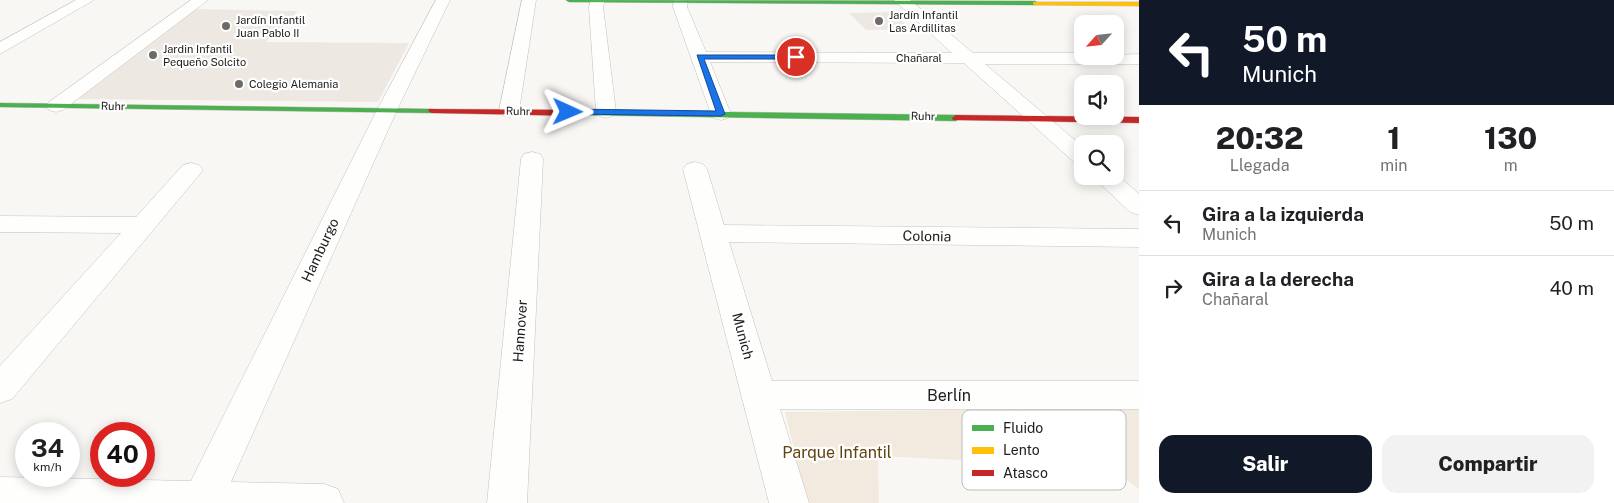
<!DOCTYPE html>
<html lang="es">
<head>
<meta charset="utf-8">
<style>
  body { margin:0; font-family:"Public Sans",sans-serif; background:#f2f2f2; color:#202124; height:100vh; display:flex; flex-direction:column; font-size:19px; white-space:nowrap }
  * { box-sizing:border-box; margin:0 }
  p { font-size:16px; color:#757577 }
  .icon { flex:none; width:28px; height:28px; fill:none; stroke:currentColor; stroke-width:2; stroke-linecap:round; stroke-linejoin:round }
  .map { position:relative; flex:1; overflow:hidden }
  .drawer { display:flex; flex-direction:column; background:#fff; width:475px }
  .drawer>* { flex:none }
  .guide { background:#111827; color:#fff; overflow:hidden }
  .needle { width:32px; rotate:243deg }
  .fabs { position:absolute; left:1074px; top:15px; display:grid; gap:10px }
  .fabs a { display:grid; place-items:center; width:50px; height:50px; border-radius:10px; background:#fff; box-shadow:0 2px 12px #0003; font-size:25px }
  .speed { position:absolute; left:15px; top:422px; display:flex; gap:10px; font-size:25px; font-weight:700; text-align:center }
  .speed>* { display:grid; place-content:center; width:65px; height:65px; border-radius:50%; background:#fff; box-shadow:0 2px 12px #0003; line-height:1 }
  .speed small { font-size:12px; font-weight:400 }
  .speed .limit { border:8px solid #d22; background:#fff; color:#111 }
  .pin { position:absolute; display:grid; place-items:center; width:42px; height:42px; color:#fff; margin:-21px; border:2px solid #fff; border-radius:50%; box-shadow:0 1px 5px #0007 }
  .me { position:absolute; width:55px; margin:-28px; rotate:91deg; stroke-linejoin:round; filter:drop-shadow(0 0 4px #0008) }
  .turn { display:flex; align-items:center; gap:18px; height:105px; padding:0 20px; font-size:22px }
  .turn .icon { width:65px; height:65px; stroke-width:2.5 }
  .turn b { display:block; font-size:35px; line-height:42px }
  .eta { display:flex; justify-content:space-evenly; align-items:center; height:85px; text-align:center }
  .eta b { font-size:30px; font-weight:800; line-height:35px }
  .primary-button { display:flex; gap:10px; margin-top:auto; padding:10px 20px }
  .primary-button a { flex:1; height:58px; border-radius:15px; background:#111827; color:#fff; font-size:20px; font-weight:800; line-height:58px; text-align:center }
  .primary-button a+a { background:#f2f2f2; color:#202124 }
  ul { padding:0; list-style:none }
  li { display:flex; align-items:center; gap:15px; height:65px; padding:0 20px; border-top:1px solid #e0e0e0 }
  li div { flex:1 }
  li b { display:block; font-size:19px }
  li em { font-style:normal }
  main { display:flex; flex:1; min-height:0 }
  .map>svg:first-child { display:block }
  .built { fill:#ede8e1 }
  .green { fill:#f2eadf }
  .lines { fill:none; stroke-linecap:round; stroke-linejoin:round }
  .street-casing { stroke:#c3c1bf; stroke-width:1 }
  .fast-casing { stroke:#c3c1bf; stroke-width:1 }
  .slow-casing { stroke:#c3c1bf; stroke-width:1 }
  .jam-casing { stroke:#c3c1bf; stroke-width:1 }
  .street { fill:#fefefd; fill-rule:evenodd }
  .fast { fill:#4caf50; fill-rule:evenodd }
  .slow { fill:#ffc107; fill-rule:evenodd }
  .jam { fill:#c62828; fill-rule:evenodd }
  .route { fill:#1a73e8; stroke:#114b97 }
  .poi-dot { fill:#6d6b6a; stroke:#fff; stroke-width:2 }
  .labels { text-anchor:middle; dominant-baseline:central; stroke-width:4.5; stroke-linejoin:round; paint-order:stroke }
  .far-poi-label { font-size:11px; fill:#21201f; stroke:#fff; text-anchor:start }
  .far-street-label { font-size:11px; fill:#21201f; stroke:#fff }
  .street-label { font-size:14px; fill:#21201f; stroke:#fff }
  .near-street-label { font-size:16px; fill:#21201f; stroke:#fff }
  .near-park-label { font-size:16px; fill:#614410; stroke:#fff }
  .key { fill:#fff; stroke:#bcbcbc; stroke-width:1 }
  .key-label { font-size:14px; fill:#21201f }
</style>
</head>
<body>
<main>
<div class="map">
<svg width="1139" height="503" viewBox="0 0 1139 503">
  <rect width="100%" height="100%" fill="#f9f7f4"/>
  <!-- built -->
  <path class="built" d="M193,9L298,11L266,42L409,43L378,102L71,99Z
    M892,12L911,29L866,30L849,13Z"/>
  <!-- green -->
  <path class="green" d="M1139,408V489L1109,467L878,456L879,503H807L785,412Z"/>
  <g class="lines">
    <defs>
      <path id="street" d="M76,0H94L0,54V42Z
        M191,0H208L63,110L56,112L49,110L46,106L49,102Z
        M436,0H450L397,110L231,482L324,484L338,489L344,503H0V477L191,481L377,110Z
        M522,0H536L519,111L516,115L509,117L502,115L499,111Z
        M591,0H605L603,7L616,112L613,116L606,118L599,116L596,112L589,7Z
        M674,0L688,1L687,7L706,52L952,53L894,0H910L973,53H1082V56L1139,54V64H985L1082,146V164L1074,162L964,63L710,62L731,114L728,118L721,120L714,118L711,114L673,7Z
        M532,152L540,154L543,159L527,503H487L521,159L524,154Z
        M695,162L703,164L707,169L724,225L1139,229V247L729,242L772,381H1139V409H780L809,503H769L683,169L687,164Z
        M191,163L199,165L203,170L199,175L12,399L0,403V366L121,233L0,232V216L136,217L183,165Z
        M1115,173L1139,194V215L1130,212L1092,176H1115Z"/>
      <path id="fast" d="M566,0L1035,1L1038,3L1035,5L569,2Z
        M0,103L432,109L436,111L432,113L0,107Z
        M579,110L956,115L960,118L956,121L576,115L575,113Z"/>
      <path id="slow" d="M1033,2H1139V6L1035,5L1033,4Z"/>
      <path id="jam" d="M429,109L579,110L583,113L579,116L432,113L428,111Z
        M956,115L1139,117V123L953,120L952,118Z"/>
    </defs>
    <!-- street casing -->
    <use href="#street" class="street-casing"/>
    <!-- fast casing -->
    <use href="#fast" class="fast-casing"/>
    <!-- slow casing -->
    <use href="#slow" class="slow-casing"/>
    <!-- jam casing -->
    <use href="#jam" class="jam-casing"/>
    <!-- street -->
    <use href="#street" class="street"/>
    <!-- fast -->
    <use href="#fast" class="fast"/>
    <!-- slow -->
    <use href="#slow" class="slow"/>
    <!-- jam -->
    <use href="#jam" class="jam"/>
  </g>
  <!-- route -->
  <path class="route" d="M697,55H796L799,57L796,59H704L725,114L721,116L568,114L563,112L568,109L716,111Z"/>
  <!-- markers -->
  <g class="poi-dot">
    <circle cx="879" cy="21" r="5"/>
    <circle cx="226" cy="26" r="5"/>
    <circle cx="153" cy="55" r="5"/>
    <circle cx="239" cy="84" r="5"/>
  </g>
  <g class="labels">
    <!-- far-poi labels -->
    <g class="far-poi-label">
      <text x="889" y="15">Jardín Infantil<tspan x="889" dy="13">Las Ardillitas</tspan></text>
      <text x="236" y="20">Jardín Infantil<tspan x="236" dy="13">Juan Pablo II</tspan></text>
      <text x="163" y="49">Jardin Infantil<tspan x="163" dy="13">Pequeño Solcito</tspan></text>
      <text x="249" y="84">Colegio Alemania</text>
    </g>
    <!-- far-street labels -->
    <g class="far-street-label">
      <text x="919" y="58">Chañaral</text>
      <text transform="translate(113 106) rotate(1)">Ruhr</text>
      <text transform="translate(518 111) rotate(1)">Ruhr</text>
      <text transform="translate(923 116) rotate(1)">Ruhr</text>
    </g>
    <!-- street labels -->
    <g class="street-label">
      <text transform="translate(927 236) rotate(1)">Colonia</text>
      <text transform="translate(320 250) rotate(-65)">Hamburgo</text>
      <text transform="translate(520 331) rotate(-86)">Hannover</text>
      <text transform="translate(743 336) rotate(75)">Munich</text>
    </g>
    <!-- near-street labels -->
    <g class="near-street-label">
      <text x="949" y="395">Berlín</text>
    </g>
    <!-- near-park labels -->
    <g class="near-park-label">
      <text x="837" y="452">Parque Infantil</text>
    </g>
  </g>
  <!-- legend -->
  <rect x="962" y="410" width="164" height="80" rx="8" class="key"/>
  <rect x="972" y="425" width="22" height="6" fill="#4caf50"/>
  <rect x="972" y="447" width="22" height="7" fill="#ffc107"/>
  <rect x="972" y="470" width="22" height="6" fill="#c62828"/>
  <g class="key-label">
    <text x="1003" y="433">Fluido</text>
    <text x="1003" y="455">Lento</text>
    <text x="1003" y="478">Atasco</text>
  </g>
</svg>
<div class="fabs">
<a><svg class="needle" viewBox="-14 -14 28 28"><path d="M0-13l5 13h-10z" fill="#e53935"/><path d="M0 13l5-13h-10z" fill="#757577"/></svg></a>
<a><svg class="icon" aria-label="sound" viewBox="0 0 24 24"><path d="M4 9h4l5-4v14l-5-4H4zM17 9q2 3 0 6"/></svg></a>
<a><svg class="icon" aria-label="search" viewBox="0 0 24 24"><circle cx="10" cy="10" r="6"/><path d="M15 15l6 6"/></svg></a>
</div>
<div class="speed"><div>34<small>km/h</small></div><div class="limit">40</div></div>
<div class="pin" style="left:796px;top:57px;background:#d93025"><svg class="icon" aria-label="arrive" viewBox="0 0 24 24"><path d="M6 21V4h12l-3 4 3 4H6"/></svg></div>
<svg class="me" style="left:568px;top:112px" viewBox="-20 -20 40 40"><path d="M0-17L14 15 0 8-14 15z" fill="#1a73e8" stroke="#fff" stroke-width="4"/></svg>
</div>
<section class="drawer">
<div class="guide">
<div class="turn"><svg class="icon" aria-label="left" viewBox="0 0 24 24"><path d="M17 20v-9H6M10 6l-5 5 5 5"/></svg><div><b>50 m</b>Munich</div></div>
</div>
<div class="eta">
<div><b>20:32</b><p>Llegada</p></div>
<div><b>1</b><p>min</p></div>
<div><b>130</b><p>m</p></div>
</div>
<ul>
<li><svg class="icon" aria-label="left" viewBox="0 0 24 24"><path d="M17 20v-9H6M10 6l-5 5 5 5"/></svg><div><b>Gira a la izquierda</b><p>Munich</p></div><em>50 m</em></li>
<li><svg class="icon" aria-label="right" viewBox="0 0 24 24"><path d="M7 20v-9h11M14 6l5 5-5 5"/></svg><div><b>Gira a la derecha</b><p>Chañaral</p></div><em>40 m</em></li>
</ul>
<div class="primary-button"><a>Salir</a><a>Compartir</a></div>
</section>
</main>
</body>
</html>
